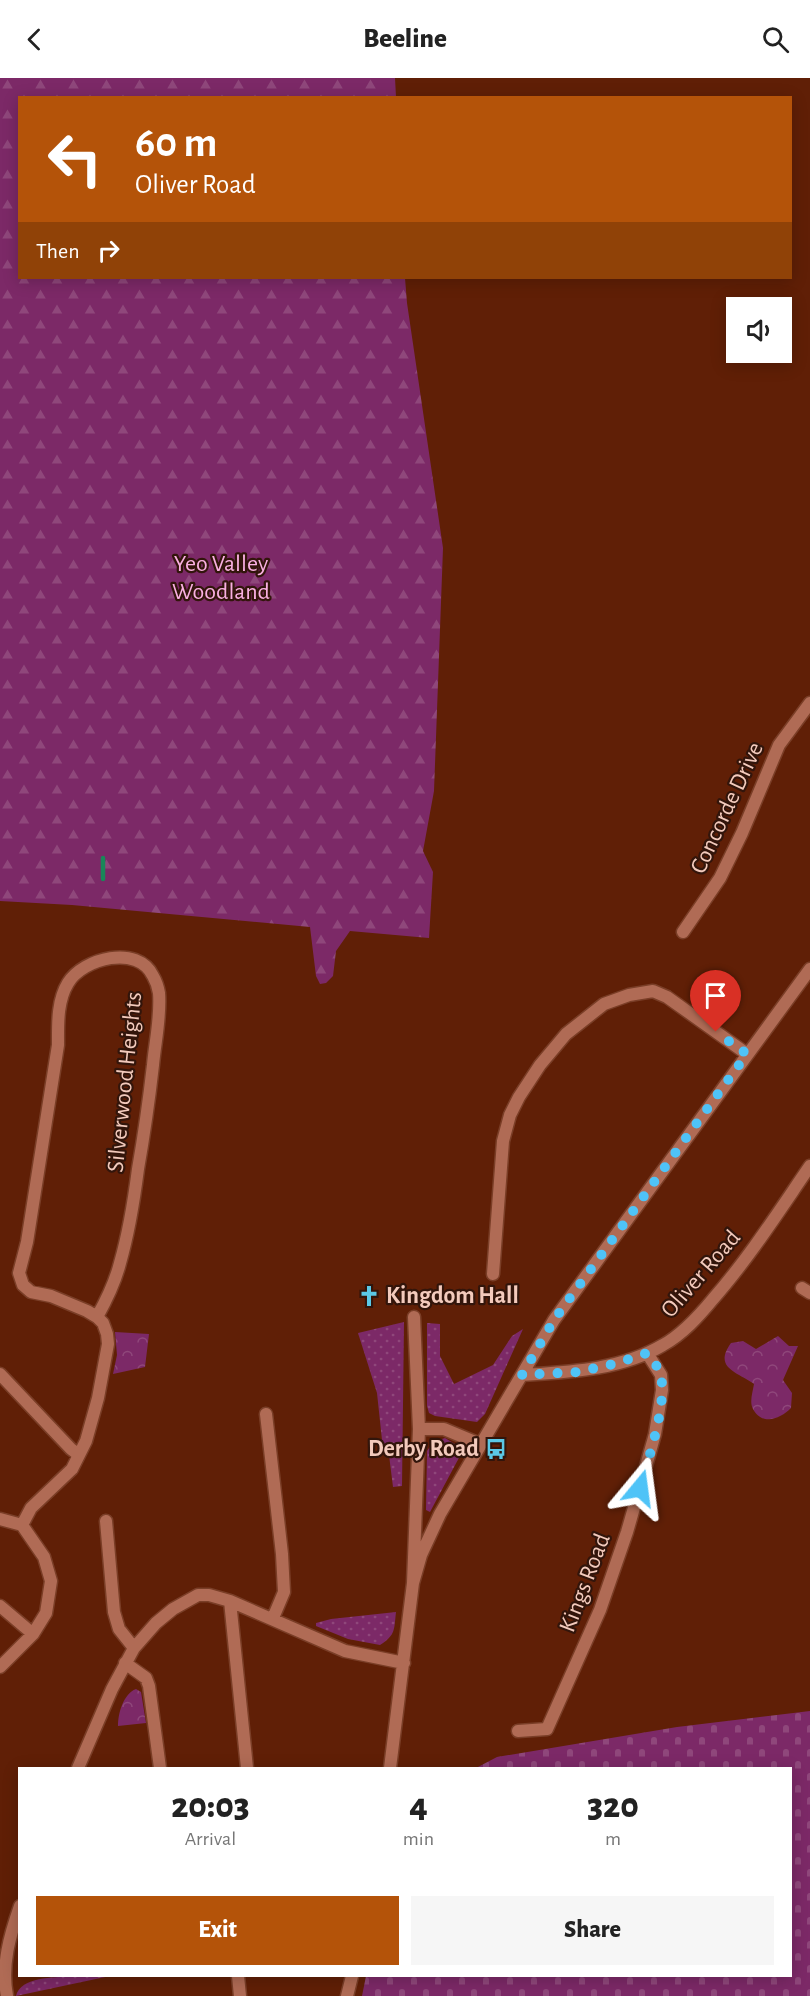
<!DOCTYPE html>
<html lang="en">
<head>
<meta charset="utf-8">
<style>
  body { margin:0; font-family:"Alegreya Sans",sans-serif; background:#f6f6f6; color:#222; height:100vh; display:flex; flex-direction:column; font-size:22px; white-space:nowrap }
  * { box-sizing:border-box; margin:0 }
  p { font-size:20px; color:#767676 }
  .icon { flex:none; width:33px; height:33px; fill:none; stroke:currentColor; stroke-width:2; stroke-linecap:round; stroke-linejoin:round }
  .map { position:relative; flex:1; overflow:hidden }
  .side { position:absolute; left:18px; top:1689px; width:774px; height:210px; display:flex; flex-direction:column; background:#fff; border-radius:0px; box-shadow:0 3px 15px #0003 }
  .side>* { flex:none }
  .guide { position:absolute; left:18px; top:18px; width:774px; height:183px; border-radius:0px; box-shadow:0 3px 15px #0003; background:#b45309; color:#fff; overflow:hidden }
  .tools { position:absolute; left:726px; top:219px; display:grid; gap:12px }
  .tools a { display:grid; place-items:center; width:66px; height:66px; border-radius:0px; background:#fff; box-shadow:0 3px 15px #0003; font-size:30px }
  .pin { position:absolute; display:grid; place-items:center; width:51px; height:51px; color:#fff; margin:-62px -26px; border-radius:50% 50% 50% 0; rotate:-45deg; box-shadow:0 0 6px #0007 }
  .pin .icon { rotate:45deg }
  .me { position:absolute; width:66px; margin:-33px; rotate:16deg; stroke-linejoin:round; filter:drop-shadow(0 0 4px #0008) }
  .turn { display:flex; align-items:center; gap:21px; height:126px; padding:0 18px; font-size:27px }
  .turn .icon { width:78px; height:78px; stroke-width:2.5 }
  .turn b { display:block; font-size:42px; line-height:51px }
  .then { display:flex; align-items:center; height:57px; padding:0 18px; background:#0003; gap:12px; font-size:22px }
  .eta { display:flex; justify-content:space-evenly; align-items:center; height:102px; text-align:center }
  .eta b { font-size:36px; font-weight:800; line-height:42px }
  .primary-button { display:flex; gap:12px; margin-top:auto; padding:12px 18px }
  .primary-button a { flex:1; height:69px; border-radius:0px; background:#b45309; color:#fff; font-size:24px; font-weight:800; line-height:69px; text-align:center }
  .primary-button a+a { background:#f6f6f6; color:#222 }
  header { display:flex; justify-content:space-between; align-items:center; height:78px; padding:0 18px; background:#fff; font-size:27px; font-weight:800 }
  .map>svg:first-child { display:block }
  .grass { fill:url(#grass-dots) }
  .forest { fill:url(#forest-firs) }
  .cemetery { fill:url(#cemetery-stones) }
  .park { fill:url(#park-crowns) }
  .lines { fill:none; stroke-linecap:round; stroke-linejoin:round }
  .stream { stroke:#198759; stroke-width:4.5 }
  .street-casing { stroke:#7a3e27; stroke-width:15 }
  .street { stroke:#b06b55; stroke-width:12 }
  .route { stroke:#4fc3f7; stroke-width:10; stroke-dasharray:0 18 }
  .labels { text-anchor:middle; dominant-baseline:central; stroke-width:4.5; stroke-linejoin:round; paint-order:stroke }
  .park-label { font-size:24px; fill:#fab0e2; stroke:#32150b }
  .street-label { font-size:24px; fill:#f3cabc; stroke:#32150b }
  .poi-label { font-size:24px; font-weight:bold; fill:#f3cabc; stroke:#32150b; text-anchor:start }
</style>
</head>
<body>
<header><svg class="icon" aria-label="back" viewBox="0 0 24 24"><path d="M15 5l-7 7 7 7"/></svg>Beeline<svg class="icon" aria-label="search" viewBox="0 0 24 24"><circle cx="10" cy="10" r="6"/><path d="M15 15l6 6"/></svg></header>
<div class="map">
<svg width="810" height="1918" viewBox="0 0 810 1918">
  <defs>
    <pattern id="grass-dots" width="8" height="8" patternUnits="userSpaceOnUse" patternTransform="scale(1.5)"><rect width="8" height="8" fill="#7c2967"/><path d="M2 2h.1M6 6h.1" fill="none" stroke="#8f477b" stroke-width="1.8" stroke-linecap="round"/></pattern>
    <pattern id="forest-firs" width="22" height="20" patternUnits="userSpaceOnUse" patternTransform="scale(1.5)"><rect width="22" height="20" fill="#7c2967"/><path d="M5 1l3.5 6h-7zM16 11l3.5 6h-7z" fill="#8f477b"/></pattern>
    <pattern id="cemetery-stones" width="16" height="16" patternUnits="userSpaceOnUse" patternTransform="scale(1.5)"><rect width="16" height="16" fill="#7c2967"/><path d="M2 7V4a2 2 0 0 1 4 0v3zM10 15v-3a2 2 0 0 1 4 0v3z" fill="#8f477b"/></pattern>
    <pattern id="park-crowns" width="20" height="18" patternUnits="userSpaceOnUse" patternTransform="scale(1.5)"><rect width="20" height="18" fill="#7c2967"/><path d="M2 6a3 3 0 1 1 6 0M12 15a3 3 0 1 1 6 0" fill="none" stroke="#8f477b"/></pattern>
  </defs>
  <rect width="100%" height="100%" fill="#601f06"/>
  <!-- grass -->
  <path class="grass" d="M404,1244L402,1408L393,1409L389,1377L382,1362L377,1315L358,1255Z
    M427,1245L440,1246V1278L454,1306L493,1287L512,1258L523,1251L485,1336L477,1344L435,1338L429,1335L427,1328Z
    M445,1360L455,1366L461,1376L430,1434L426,1432L427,1373L433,1364Z
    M396,1534C394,1551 396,1557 380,1567L348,1561L316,1548V1545L331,1541Z
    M71,1898H110L16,1918C21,1898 54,1900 71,1898Z"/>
  <!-- forest -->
  <path class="forest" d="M0,0H395L396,19L20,20V200H405L407,225L443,470L434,713L423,773L433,794L429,860L350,853L336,873L333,898L326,905L320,906L316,898L310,849L72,827L0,823Z"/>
  <!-- cemetery -->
  <path class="cemetery" d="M810,1633V1918H362L366,1898H790V1690H476L497,1679L677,1649Z"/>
  <!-- park -->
  <path class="park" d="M115,1254L149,1256L145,1289L113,1296L117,1277Z
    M778,1258L789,1268H798L783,1302L792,1315L791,1330C781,1340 763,1349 753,1331C749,1324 753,1313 754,1306C737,1294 713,1290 731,1265L743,1263L756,1271Z
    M136,1611L141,1614L146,1645L118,1648C118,1636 123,1616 136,1611Z"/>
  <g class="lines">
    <!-- stream -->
    <path class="stream" d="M103,780V801"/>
    <defs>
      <path id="street" d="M683,854L720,800L742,755L779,667L810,625
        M493,1196L503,1063L510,1037L519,1019L540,987L566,956L604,926L629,917L653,913L667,919L747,976
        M802,1210L810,1215
        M0,1296L71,1371L79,1377
        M522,1297C569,1294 621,1292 663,1267C683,1256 699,1238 713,1221C749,1180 779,1133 810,1088
        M266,1336L282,1476L284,1514L273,1540
        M419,1351H444L480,1366
        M0,1441L22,1447
        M106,1443L114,1534L119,1551L134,1570
        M413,1505L421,1477L440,1436L554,1242L810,891
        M230,1523L247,1690
        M0,1528L33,1556
        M125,1585L146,1600L149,1608L160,1690
        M0,1589L33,1556L46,1535L51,1503L44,1479L22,1447L31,1430L72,1391L86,1363L98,1320L108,1266L107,1256L103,1245L97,1239L87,1233L51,1218L31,1214L23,1207L19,1195L27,1164L58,967C58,946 57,923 68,905C83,880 138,866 153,898C156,903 158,909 159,915C161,939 155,964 153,987C149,1022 144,1057 138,1091C134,1122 129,1154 120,1185C115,1205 107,1221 97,1239
        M518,1653L547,1651L600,1532L627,1454L646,1388L655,1356L662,1312L661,1297L647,1275
        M78,1690L112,1611L134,1570L156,1545L173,1531L198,1517H209L230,1523L345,1573L404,1585
        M390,1690L413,1505L419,1351L414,1239
        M238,1898L240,1918
        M7,1918C1,1887 10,1857 20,1828
        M347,1918L352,1898"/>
    </defs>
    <!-- street casing -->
    <use href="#street" class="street-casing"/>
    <!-- street -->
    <use href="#street" class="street"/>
  </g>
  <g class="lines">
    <!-- route -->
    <path class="route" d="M640,1410C648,1382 667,1327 661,1299C659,1290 653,1282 647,1275L618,1285L578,1294L522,1297L554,1242L747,976L716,954"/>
  </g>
  <!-- icons -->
  <defs>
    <symbol id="church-bare" viewBox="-9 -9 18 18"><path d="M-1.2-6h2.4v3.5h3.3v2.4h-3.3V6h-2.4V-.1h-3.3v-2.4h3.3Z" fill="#5bc8e6" stroke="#32150b" stroke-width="2.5" paint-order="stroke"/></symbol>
    <symbol id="bus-bare" viewBox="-9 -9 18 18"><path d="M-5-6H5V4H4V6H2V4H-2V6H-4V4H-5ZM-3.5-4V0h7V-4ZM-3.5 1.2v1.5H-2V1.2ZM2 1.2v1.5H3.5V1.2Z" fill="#5bc8e6" stroke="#32150b" stroke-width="2.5" paint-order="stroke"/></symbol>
  </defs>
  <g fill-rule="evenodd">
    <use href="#church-bare" x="354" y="1203" width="30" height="30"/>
    <use href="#bus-bare" x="481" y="1356" width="30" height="30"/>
  </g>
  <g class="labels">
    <!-- park labels -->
    <g class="park-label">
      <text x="221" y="486">Yeo Valley<tspan x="221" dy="28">Woodland</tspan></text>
    </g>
    <!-- street labels -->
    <g class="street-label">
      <text transform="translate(727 730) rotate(-65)">Concorde Drive</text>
      <text transform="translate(125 1004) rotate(-84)">Silverwood Heights</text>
      <text transform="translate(701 1196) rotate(-49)">Oliver Road</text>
      <text transform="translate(585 1505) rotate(-69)">Kings Road</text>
    </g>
    <!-- poi labels -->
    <g class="poi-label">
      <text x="386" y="1218">Kingdom Hall</text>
      <text x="479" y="1371" text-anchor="end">Derby Road</text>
    </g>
  </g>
</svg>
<div class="tools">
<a><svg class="icon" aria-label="sound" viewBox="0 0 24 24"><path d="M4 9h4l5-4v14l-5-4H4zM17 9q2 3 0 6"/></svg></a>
</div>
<div class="pin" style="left:716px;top:954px;background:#d93025"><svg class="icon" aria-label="arrive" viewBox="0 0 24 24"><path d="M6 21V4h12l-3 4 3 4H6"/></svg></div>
<svg class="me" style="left:640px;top:1410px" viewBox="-20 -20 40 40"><path d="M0-17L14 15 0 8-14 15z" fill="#4fc3f7" stroke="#fff" stroke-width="4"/></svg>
<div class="guide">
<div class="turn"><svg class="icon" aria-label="left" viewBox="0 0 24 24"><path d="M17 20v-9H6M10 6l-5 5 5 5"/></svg><div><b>60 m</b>Oliver Road</div></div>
<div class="then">Then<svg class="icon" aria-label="right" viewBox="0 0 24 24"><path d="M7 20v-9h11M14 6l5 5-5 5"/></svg></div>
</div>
<section class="side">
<div class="eta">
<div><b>20:03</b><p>Arrival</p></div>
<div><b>4</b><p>min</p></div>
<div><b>320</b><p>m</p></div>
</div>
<div class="primary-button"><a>Exit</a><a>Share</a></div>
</section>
</div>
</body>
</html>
